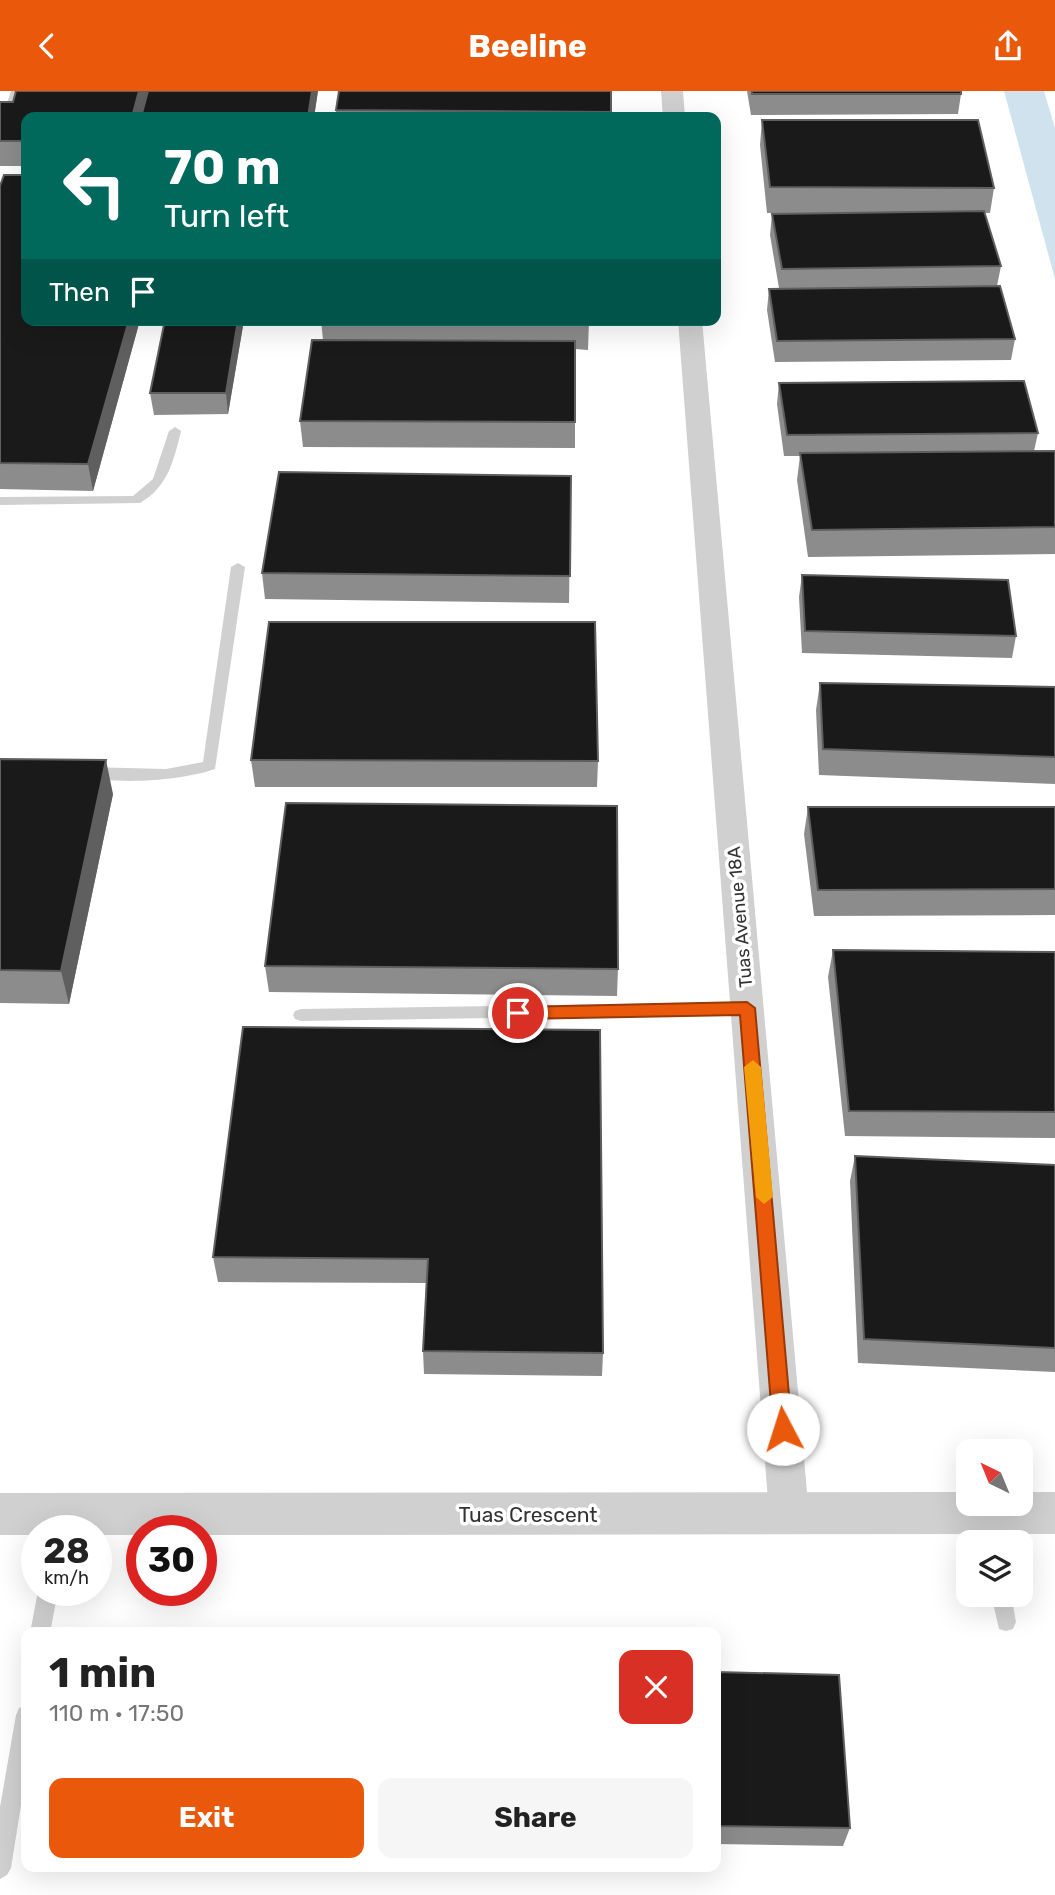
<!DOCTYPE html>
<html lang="en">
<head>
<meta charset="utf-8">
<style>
  body { margin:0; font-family:Rubik,sans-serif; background:#f6f6f6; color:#222; height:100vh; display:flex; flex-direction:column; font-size:26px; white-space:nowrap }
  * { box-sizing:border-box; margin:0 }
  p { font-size:23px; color:#767676 }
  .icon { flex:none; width:38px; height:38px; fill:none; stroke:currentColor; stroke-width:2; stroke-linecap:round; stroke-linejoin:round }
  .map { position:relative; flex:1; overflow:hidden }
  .drawer { position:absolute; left:21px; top:1536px; width:700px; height:245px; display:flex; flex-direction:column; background:#fff; border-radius:14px; box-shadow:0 7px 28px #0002 }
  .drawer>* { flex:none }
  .banner { position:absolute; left:21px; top:21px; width:700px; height:214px; border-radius:14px; box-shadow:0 7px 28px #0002; background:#00695c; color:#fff; overflow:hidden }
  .needle { width:46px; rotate:317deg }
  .controls { position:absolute; left:956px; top:1348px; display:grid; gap:14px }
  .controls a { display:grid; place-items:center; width:77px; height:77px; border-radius:14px; background:#fff; box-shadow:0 7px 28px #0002; font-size:35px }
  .speed { position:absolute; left:21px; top:1424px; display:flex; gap:14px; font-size:35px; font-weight:700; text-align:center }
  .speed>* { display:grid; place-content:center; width:91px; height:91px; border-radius:50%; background:#fff; box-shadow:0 7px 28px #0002; line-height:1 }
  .speed small { font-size:18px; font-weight:400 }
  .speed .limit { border:10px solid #d22; background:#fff; color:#111 }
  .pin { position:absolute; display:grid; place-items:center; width:60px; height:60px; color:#fff; margin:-30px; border:4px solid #fff; border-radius:50%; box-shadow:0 2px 7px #0007 }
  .me { position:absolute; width:77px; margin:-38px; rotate:355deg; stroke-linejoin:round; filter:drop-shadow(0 0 5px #0008) }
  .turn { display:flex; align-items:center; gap:24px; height:147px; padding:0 28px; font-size:32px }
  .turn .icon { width:91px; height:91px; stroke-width:2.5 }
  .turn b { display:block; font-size:49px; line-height:60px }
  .then { display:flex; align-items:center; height:66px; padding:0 28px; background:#0003; gap:14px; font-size:26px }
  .round { display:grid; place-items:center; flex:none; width:74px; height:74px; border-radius:14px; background:#f6f6f6 }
  .headline { display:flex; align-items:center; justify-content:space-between; height:119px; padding:0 28px }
  h1 { font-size:42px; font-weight:700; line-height:52px }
  .button { display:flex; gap:14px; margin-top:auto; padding:14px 28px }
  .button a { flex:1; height:80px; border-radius:14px; background:#ea580c; color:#fff; font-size:28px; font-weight:700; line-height:80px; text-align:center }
  .button a+a { background:#f6f6f6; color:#222 }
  header { display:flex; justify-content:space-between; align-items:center; height:91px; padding:0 28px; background:#ea580c; color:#fff; font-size:32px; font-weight:700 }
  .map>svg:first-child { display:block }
  .water { fill:#cfe2ee }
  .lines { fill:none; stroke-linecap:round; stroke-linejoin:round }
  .service { fill:#d0d0d0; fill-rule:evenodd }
  .minor { fill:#d0d0d0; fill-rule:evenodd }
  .tertiary { fill:#d0d0d0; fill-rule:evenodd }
  .wall { fill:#8c8c8c }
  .shaded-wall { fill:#5f5f5f }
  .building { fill:#1a1a1a; stroke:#5f5f5f; stroke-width:2 }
  .route { fill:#ea580c; stroke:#983908; stroke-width:2 }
  .slow { fill:#f59e0b }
  .labels { text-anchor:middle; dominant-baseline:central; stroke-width:7; stroke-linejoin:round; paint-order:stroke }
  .street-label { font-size:18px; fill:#333; stroke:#fff }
  .near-street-label { font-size:21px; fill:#333; stroke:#fff }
</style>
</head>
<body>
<header><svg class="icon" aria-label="back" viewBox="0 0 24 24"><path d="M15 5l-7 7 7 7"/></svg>Beeline<svg class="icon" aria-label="share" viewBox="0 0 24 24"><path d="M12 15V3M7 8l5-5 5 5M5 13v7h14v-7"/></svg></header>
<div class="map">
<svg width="1055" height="1804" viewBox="0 0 1055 1804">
  <rect width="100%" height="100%" fill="#fff"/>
  <!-- water -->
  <path class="water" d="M1004,0H1044L1055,37V188Z"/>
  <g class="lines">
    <!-- service -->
    <path class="service" d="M11,0H21L17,12L12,15L7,12Z
      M175,336L181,340C174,369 168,396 140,412L0,414V406L133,405L153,388L169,340Z
      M238,472L245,476L215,678C181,690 116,694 81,685L79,681L81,677L86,676L166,678L203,671L231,476Z
      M747,911L753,913L755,917L753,921L747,923L301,930L295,928L293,924L295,920L301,918Z
      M988,1414L995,1417L1003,1451H983L979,1423L981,1417Z
      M38,1500H58L50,1542H30Z
      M991,1503H1011L1016,1531L1013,1538L1006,1540L999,1538Z
      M26,1614V1683L11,1777L7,1784L0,1788V1716L16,1624L19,1617Z"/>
    <!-- minor -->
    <path class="minor" d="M661,0H683L685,26H663Z
      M678,229H702L809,1423L803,1436L789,1441L775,1436L769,1423Z"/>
    <!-- tertiary -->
    <path class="tertiary" d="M968,1401V1412H1020V1401H1055V1443L201,1444V1440H142V1444H96V1440H37V1444H0V1402Z"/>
  </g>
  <!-- wall -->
  <path class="wall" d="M16,0H318L314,26H26V75H0V11H13Z
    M611,0V26H336V19Z
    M747,0H961V3L958,23L751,24Z
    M762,29L994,97L990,122H985L1001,175L997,195L1015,248L1011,269L775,271L767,219L769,198L779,197L770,144L772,123L850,122H767L760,54Z
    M0,95L26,229H140L93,400L0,398Z
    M244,229L228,323L154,324L150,302Z
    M321,229H589L588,259L575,258V357L303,356L300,330L323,249Z
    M779,292L1038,342L1034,360H1055V463L808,466L797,389L800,365H784L777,313Z
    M571,385L569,512L265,508L262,482Z
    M802,484L1016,545L1012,567L802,562L799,506Z
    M820,592L1055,596V693L819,684L816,619Z
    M0,668L113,703L69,913L0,912Z
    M251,669L598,670L597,696H255Z
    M808,716H1055V824L814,825L804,743Z
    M833,859L1055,861V1047L845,1045L828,886Z
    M265,875L618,878L617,905L269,901Z
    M243,936L603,1262L602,1285L424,1283L423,1260L426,1192L218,1191L213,1166Z
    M855,1065L1055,1074V1281L858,1272L850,1090Z
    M716,1581L850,1737L843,1755L716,1753Z"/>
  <!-- shaded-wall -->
  <path class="shaded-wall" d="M139,0H150L143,26H132Z
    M312,0H318L314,26H308Z
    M129,229H140L93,400L88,373Z
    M238,229H244L228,323L226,302Z
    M106,669L113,703L69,913L61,880Z"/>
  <!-- building -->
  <path class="building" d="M16,0H139L132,26H26V50H0V11H13Z
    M148,0H312L308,26H141Z
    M339,0H611V21L336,19Z
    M752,0H961V3H752Z
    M762,29H978L994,97L770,96Z
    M4,84H26V229H129L88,373L0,372V95Z
    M984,120L1001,175L782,178L772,123Z
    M1000,195L1015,248L777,250L769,198Z
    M165,229H238L226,302H150Z
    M352,229H589V232Z
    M312,249L575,250V331L300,330Z
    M1024,290L1038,342L787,344L779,292Z
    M1055,360V436L812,439L800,362Z
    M279,381L571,385L570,485L262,482Z
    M802,484L1008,489L1016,545L805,540Z
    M269,531H595L598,670L251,669Z
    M820,592L1055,596V666L823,658Z
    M0,668L106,669L61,880L0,879Z
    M286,712L617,715L618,878L265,875Z
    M808,716H1055V798L818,799Z
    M833,859L1055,861V1021L849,1020Z
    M243,936L600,939L603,1262L423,1260L428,1168L213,1166Z
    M855,1065L1055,1074V1257L864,1248Z
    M716,1581L839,1584L850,1737L716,1735Z"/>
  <!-- route -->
  <path class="route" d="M747,911L755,917L792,1338L789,1344L783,1346L776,1344L773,1338L740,924L518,928L510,922L518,916Z"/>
  <!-- slow -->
  <path class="slow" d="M753,969L761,976L773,1106L764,1113L756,1106L744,976Z"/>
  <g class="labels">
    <!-- street labels -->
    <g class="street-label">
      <text transform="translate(740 826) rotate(-95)">Tuas Avenue 18A</text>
    </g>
    <!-- near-street labels -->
    <g class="near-street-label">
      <text x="528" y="1423">Tuas Crescent</text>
    </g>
  </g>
</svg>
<div class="controls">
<a><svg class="needle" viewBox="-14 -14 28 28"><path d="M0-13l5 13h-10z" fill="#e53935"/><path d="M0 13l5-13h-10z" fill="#767676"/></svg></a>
<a><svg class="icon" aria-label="layers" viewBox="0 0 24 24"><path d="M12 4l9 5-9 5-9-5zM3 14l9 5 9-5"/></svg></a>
</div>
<div class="speed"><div>28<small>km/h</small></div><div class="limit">30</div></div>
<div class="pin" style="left:518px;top:922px;background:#d93025"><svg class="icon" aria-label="arrive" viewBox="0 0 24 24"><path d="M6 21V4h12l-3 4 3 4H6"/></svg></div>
<svg class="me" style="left:783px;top:1338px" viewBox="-20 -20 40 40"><circle r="19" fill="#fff"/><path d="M0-13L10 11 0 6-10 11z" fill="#ea580c"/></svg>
<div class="banner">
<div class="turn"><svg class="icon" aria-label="left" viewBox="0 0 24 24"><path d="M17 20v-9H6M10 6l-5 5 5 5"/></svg><div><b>70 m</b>Turn left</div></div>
<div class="then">Then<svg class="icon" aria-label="arrive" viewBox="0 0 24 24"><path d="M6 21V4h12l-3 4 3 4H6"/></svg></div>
</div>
<section class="drawer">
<div class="headline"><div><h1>1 min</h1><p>110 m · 17:50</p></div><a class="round" style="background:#d93025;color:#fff"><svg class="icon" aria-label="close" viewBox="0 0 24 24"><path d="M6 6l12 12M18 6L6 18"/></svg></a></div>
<div class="button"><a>Exit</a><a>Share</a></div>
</section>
</div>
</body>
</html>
